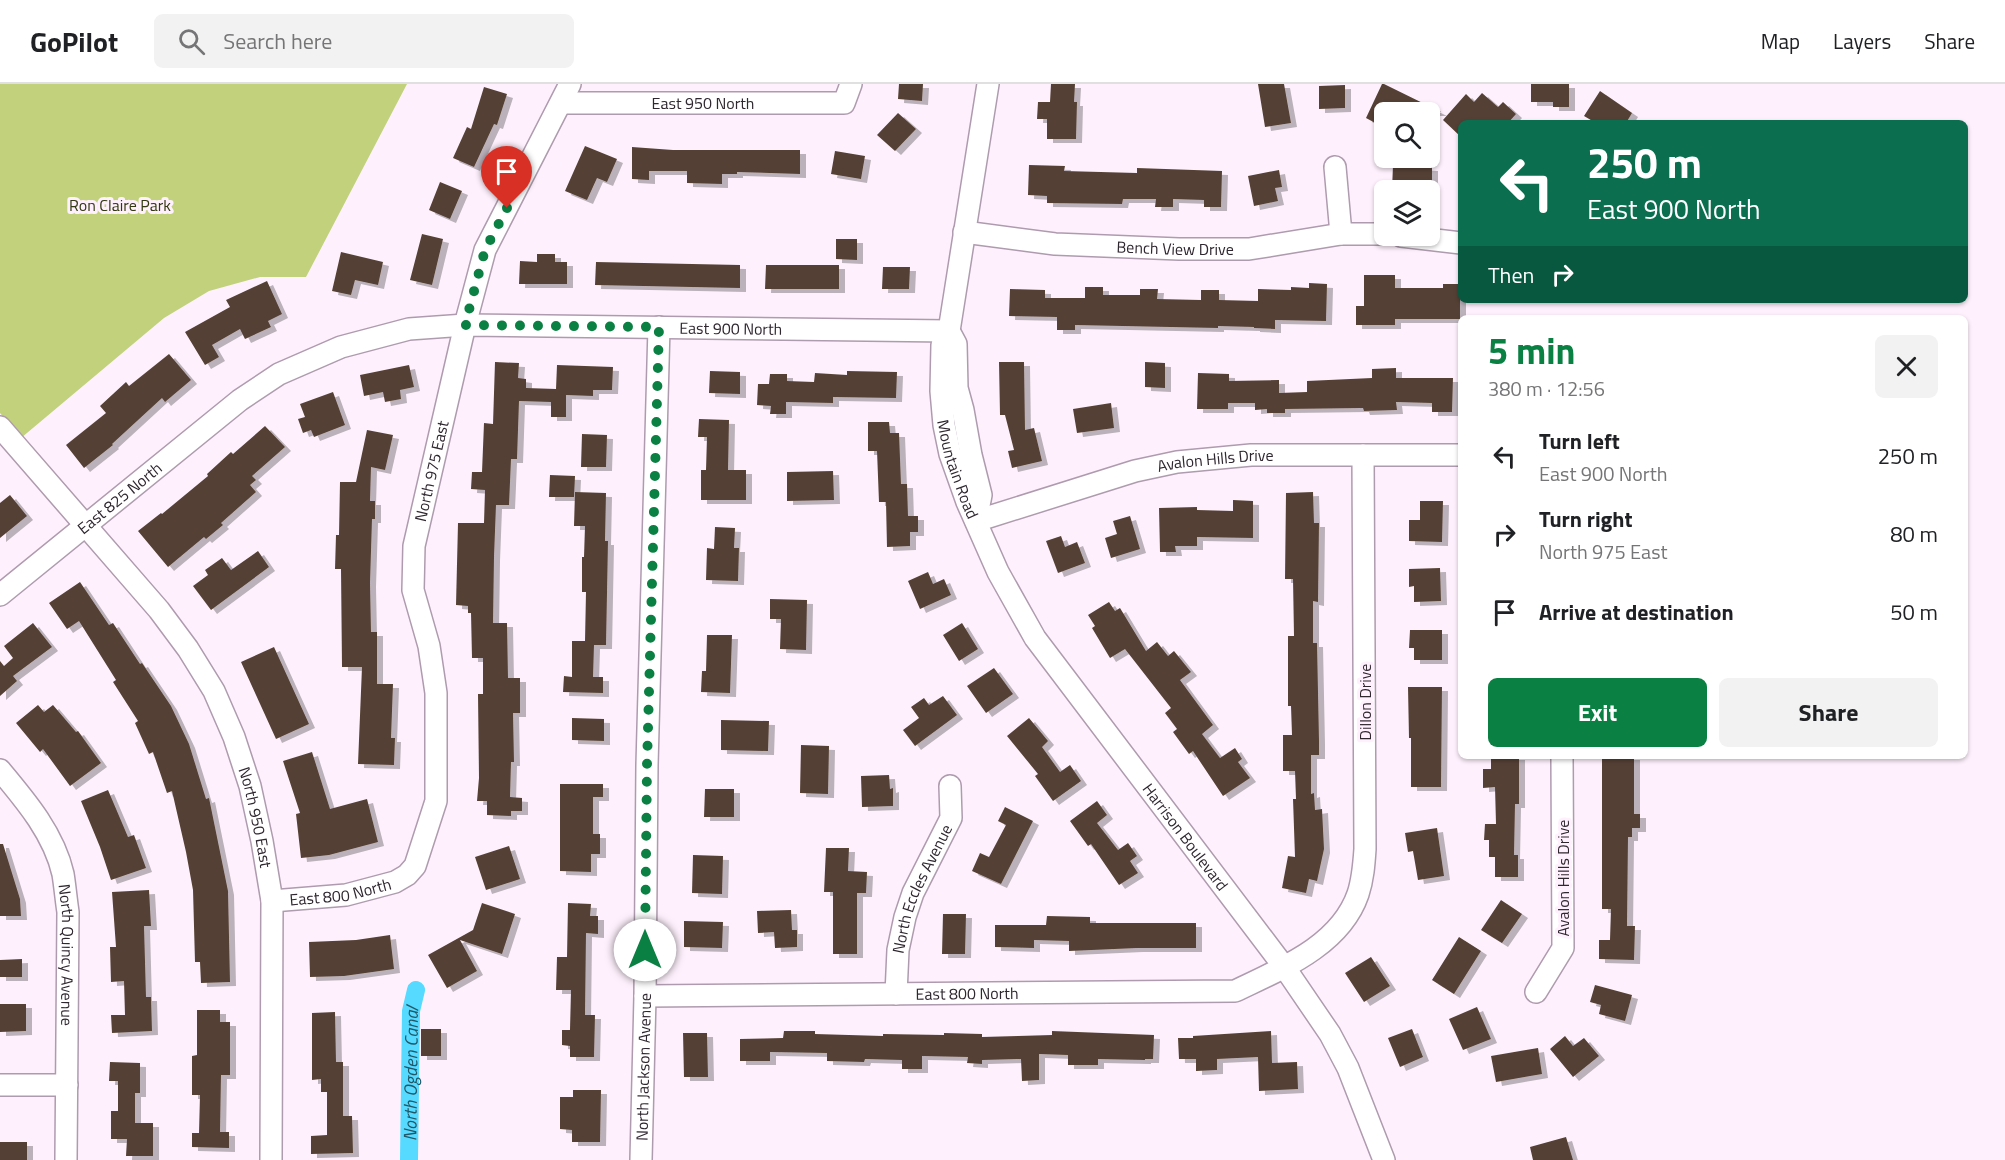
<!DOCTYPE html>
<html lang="en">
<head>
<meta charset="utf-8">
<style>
  body { margin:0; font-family:"Titillium Web",sans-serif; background:#f2f2f2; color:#202124; height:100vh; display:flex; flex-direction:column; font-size:22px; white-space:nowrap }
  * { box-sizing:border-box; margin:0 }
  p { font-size:20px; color:#757577 }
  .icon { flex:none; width:33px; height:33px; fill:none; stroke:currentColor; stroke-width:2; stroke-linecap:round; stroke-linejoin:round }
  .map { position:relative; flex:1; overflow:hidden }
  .panel { position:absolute; left:1458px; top:231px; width:510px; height:444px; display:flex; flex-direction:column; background:#fff; border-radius:9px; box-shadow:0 2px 4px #0004 }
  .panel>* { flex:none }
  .banner { position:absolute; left:1458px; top:36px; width:510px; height:183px; border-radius:9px; box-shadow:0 2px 4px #0004; background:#0b6e4f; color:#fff; overflow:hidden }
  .controls { position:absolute; left:1374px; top:18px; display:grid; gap:12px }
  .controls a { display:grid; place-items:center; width:66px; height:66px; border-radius:9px; background:#fff; box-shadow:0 2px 4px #0004; font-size:30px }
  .pin { position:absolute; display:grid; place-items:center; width:51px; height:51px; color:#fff; margin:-62px -26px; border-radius:50% 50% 50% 0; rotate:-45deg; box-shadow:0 0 6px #0007 }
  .pin .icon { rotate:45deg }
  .me { position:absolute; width:66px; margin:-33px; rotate:0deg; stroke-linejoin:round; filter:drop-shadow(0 0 4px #0008) }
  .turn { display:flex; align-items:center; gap:21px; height:126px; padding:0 30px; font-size:27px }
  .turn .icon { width:78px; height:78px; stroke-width:2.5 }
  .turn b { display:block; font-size:42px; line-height:51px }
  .then { display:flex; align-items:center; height:57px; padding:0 30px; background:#0003; gap:12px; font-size:22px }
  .round { display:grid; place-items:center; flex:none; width:63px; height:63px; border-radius:9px; background:#f2f2f2 }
  .summary { display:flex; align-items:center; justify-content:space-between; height:102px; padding:0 30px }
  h1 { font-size:36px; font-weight:700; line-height:45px; color:#0b8043 }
  .primary-button { display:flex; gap:12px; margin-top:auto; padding:12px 30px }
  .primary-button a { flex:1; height:69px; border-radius:9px; background:#0b8043; color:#fff; font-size:24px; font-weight:700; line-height:69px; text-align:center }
  .primary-button a+a { background:#f2f2f2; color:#202124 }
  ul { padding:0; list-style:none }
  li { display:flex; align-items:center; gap:18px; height:78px; padding:0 30px }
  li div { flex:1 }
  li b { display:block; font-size:22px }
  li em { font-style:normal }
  header { display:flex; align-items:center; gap:36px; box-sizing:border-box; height:84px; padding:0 30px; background:#fff; border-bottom:2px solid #e0e0e0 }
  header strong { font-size:28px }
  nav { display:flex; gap:33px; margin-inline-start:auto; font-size:21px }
  .search { width:420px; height:54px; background:#f2f2f2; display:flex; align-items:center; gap:15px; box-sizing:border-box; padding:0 21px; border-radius:9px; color:#757577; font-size:22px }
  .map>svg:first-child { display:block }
  .green { fill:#c1d17c }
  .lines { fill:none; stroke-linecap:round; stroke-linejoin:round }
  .canal { stroke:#56daff; stroke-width:18 }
  .building { fill:#554134; filter:url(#shadow) }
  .minor-casing { stroke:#af9bae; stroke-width:24 }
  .minor { stroke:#fff; stroke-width:21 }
  .route { stroke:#0b8043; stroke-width:10; stroke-dasharray:0 18 }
  .labels { text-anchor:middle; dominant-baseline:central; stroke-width:6; stroke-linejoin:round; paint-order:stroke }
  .street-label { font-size:16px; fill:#2f272f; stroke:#fef1fd }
  .park-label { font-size:16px; fill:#323910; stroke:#fef1fd }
  .water-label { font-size:18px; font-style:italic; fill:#215767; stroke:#fef1fd }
</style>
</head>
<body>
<header>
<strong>GoPilot</strong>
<div class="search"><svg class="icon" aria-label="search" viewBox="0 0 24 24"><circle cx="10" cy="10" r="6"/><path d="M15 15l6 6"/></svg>Search here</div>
<nav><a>Map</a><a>Layers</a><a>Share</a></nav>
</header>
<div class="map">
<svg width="2005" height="1076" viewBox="0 0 2005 1076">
  <defs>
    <filter id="shadow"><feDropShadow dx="6" dy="4" stdDeviation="0" flood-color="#0004"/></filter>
  </defs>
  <rect width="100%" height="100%" fill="#fef1fd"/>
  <!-- green -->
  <path class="green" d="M0,0H407L306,193H260L209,207L164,234L21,354L0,329Z"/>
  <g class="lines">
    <!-- canal -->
    <path class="canal" id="s1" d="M409,1076L411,927L416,906"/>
  </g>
  <!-- building -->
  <path class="building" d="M899,0H923L922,17L898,15Z
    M1051,0H1075L1074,18H1077L1076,55H1047V35H1037L1038,18H1050Z
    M1258,0H1284L1291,39L1265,43Z
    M1382,0H1384L1441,28H1384L1381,42L1366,34Z
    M1531,0H1569V23H1553V18H1531Z
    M1345,1V24L1319,25V2Z
    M484,3L507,10L497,41L494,40L474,83L453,74L467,43L471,45Z
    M1600,7L1632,29L1626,39H1596L1584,32Z
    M1482,9L1498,23L1503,18L1516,30L1508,39H1461V53L1443,36L1466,10L1474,18Z
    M898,29L916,45L895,67L877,51Z
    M585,62L617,75L607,98L597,94L587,116L565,107Z
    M632,63L673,66H800V90L737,88V90H722V100L687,99V87H649V96L632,95Z
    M835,67L865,72L861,95L831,90Z
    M1029,81L1065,82L1064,87L1137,89V84L1222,87L1221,123H1204V116L1173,115V123H1155L1156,115H1123L1122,120L1047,119V112L1028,111Z
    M1393,81L1432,83V106H1392Z
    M1279,86L1282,103L1275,104L1278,117L1254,122L1248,92Z
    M440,98L462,107L450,135L429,126Z
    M422,150L443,155L432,201L410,196Z
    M836,155H857V176L836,175Z
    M341,168L383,178L378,201L355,196L351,211L332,207Z
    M537,170H555V178H567V200H519L520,177L537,178Z
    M596,178L740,181V204L595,201Z
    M766,181H839V205H765Z
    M883,183H910L909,205H882Z
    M1364,191H1395V204H1443V200H1460V235H1395V241H1356V222H1364Z
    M267,197L282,230L268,237L271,243L245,255L240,245L212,261L219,273L205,281L185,248L230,223L226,216Z
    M1309,199L1327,200L1326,237L1275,236V245L1254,244V243L1218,242V244L1075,241V246H1057V233L1009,232L1010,205L1045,206V214H1085V203H1103V211H1140V205H1158L1157,215L1201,216V206H1219V216L1258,217V205L1291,206V203L1309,204Z
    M169,270L191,296L165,318L162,314L112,360L113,361L84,384L66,361L106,329L100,322L126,298L129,302Z
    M495,278L519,279L518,294L526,295V304L556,305L557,281L613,283L612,306H593V312L566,311V333H551V318L519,317L517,375H511L509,421H496L494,473L493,539H507L508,594H520V629H513L514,678H511L510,713L522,714V727H511V732L487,731V717H477L479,694L478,610H483V574H472L471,529H468V522L456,521L458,439H484L485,406L471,405L472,388H482L484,339L493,340Z
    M999,278H1024L1025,346L1034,344L1042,377L1012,384L1008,367L1014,366L1005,331H1000Z
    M1145,278L1165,279V304L1145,303Z
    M409,281L414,303L400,306L401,315L385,318L383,308L364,312L360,291Z
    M1396,284V294H1453L1452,328H1432V319L1396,318L1397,326L1364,327L1363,324L1285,325V329H1267V325L1255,326V319H1228V325H1197L1198,289L1229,290V297L1279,296V309L1307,308V297L1372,294V285Z
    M710,287L740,288V310L709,309Z
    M847,287L897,288L896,314L833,313V319L786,318V330H770L771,322L757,321L758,300H769L770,290H787V297L814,298L815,289L847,291Z
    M333,308L345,341L314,353L311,346L303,349L298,335L305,333L300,320Z
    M1111,319L1114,344L1077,349L1073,325Z
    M699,335L729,336L728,386H746V416H701V386H706L707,353H698Z
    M868,338H889L890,349H899L901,400H907L908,432H918V448H910V462L887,463L886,418H879L877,367H868Z
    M265,342L285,363L252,392L256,396L250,401L256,408L221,439L223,441L206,455L204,453L168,483L138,447L161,429L162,430L208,392L207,390L231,368L233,370Z
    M367,346L393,351L385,386L371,383L370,417H375V435H372L370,499L371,548H377V600H393L391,654H395L394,681L358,680L362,583H342L341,485H335L336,451H339L340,398H356Z
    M582,350L607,351L606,383H581Z
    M833,387L834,416L787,417V388Z
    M550,391L575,392L574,413H549Z
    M575,408L606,409L605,457H608L606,561H594L593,593H603V609L563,608L564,592L572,593V557H585L586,508H582V473H584L585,442H574Z
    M1313,408L1314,439H1319L1318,518L1313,517V559H1317L1319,657V671H1311V710L1314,709L1315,726L1322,725L1324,765L1317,797L1309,795L1306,809L1282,804L1288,772L1295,773L1293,715H1296L1295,687H1283V651H1292L1291,622H1288V552H1294L1293,495H1285L1286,409Z
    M10,411L27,432L0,454V419Z
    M1233,416L1253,417V454L1197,453V462H1175L1176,468H1160L1159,424L1197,423V426L1233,427Z
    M1420,417H1443L1442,458L1409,457V436H1420Z
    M1130,432L1140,465L1111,474L1105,454L1117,450L1113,437Z
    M715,443L735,444L734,464H739L738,497L706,496L707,464L714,465Z
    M1061,452L1065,463L1077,458L1085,479L1058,489L1046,457Z
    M258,467L269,483L211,526L193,502L208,491L205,486L222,474L231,486Z
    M1440,484L1441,517L1414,518V502L1409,503V485Z
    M928,488L933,500L944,495L951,511L920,525L908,497Z
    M80,498L109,541L113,539L140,580L142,579L171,622L189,660L206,715L209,714L228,807L230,898L201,899L200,878H195L193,806L186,768L172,707L167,709L153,668L149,670L135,639L138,637L113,598L116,596L79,537L67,545L49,519Z
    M770,515L807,516L806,566L780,565L781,535H770Z
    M1109,518L1115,527L1120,524L1146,567L1157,558L1168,572L1174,567L1191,588L1180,596L1213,641L1202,650L1220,674L1235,664L1242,675L1238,678L1250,694L1223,712L1193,667L1189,670L1173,648L1177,645L1165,629L1171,624L1125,565L1110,574L1092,544L1095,542L1088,531Z
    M33,539L52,563L13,592L17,597L0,612V577L4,582L13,574L4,562Z
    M962,539L978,565L959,577L943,551Z
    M1410,546H1442V576H1414V564H1409Z
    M707,551H732L730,609L701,608L702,587H706Z
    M274,563L309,640L276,655L241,578Z
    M994,584L1013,610L986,629L967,602Z
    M1408,603H1442L1441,703H1411V654H1409Z
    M943,612L957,631L915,662L903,646L919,634L911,623L924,614L929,621Z
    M38,621L44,628L53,621L76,648L78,647L101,679L70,702L43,665L40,668L16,639Z
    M572,634L604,635V657L572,656Z
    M1029,634L1048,657L1042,663L1060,688L1070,681L1081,697L1053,717L1035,692L1038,690L1007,652Z
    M721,636L769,637L768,667L721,666Z
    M801,661L829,662L828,710L800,709Z
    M312,668L330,725L367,715L378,758L329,771L301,774L296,730L300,729L283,677Z
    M1491,672H1519V720H1515L1514,771H1518V793H1495V773H1489V756H1484L1485,740H1496L1495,703L1483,704V685H1491Z
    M1612,672H1634V730H1640V744H1632V753H1628L1627,842H1635L1634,876L1599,875V856H1610L1611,825H1602V675L1612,674Z
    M889,691L890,705L893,704V722L862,723L861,692Z
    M560,700H603V713H593V750H600V770H591V788L560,787Z
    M705,705H734V733H704Z
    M108,706L128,753L134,751L146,784L111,796L100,763L81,717Z
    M1097,717L1107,731L1097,739L1118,766L1128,759L1137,772L1130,777L1138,789L1119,801L1091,760L1088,762L1070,737Z
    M1005,723L1033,737L1001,800L972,787L980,769L989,773L1006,741L998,737Z
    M1437,744L1444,792L1418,796L1413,767L1408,768L1405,749Z
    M0,760H3L20,815L21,832H0Z
    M509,762L520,795L486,806L475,773Z
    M826,764H849L848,787L867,788L866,809H857V870H833V808H824Z
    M693,771L723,772L722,810L692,809Z
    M149,806L151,842H144L146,913H151L152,947L112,949L111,931H125L124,897L111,898L110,863H116L112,808Z
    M1501,816L1522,830L1502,859L1481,846Z
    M482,819L515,830L502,870L460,856L477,887L447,904L428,871L473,846Z
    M568,819L591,820L590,832H598V850L586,849L585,931H595L594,973H570V962L562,961V946H570L571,906H556L557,873H567Z
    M791,826L792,846H797V863L775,864L774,848L758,849L757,827Z
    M943,830H966L965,870H942Z
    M1047,832L1090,833V839H1196V864H1137L1069,867V857L1034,856V864L995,863V841H1046Z
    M684,837L723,838L722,864L684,863Z
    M390,851L394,885L344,892L310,893L309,858L356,856Z
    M1459,853L1481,867L1454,910L1432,896Z
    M1371,873L1390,902L1364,918L1345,889Z
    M22,875V893H0V876Z
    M1595,901L1632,911L1625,937L1599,930L1601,921L1590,918Z
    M0,920H26V947L0,948Z
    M1477,923L1491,955L1463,966L1449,935Z
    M197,926H220V938H230V991H221L220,1048H229V1064L192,1063V1049H199L200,1011H192V972L197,971Z
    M335,928L336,978H343V1032H352L353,1069L311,1070V1052L327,1051V1008H321V995L312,996V929Z
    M421,945H441V972H421Z
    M1412,945L1423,973L1400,983L1388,954Z
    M784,947H815V950L883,952V950L944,951V949L982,950V953L1052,951V947L1154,951L1153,975H1145V976L1098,975V981H1068V971L1039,970V996L1022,997L1021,975L982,976V980L967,979L968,973L922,972V985H902V976L865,975L864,978L827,977V969L770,968V977H740V955L783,954Z
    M1271,947L1272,979L1297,978L1298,1005L1259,1007L1258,973L1217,975V986L1196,987V975H1179L1178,954H1193V952Z
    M683,949H707L708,993H684Z
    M1565,952L1573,962L1584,954L1599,972L1573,993L1550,965Z
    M1538,964L1542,990L1496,998L1491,972Z
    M110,978L140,979V1009H135V1039H153V1072H126L127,1055H111V1027H118V997H109Z
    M573,1006H601L600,1058H572V1046L560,1045V1013H573Z
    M1566,1053L1573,1076H1533L1530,1063Z
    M0,1058H27V1076H0Z"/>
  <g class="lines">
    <defs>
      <g id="minor">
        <path id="s2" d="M988,0L949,247L942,261L941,307L944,341L950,370L967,418L998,488L1035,554L1285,884L1330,950L1348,984L1384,1076"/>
        <path id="s3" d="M562,19H844L851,0"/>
        <path d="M1335,83L1341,150"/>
        <path id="s4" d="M964,148L1055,160L1179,165H1249L1341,150H1384"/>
        <path d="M1401,152L1461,159"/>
        <path d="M949,247L956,260L957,304L963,326L971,371L981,411L976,437"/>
        <path id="s5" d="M0,343L159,526L188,565L214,607L234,653L250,702L262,757L272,817L271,1076"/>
        <path id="s6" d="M976,437L1135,387L1177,378L1251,371H1461"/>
        <path id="s7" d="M0,511L240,316L279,290L341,263L409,245L465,241L949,247"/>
        <path id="s8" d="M0,686C26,717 54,750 63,790C65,802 66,815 68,828L66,1076"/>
        <path id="s9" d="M272,817L346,811L395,798L407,791L415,782L436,717V609L429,562L413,506L414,462L465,241L485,166L570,0"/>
        <path d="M1536,908L1563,864L1562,672"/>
        <path id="s10" d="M896,910L898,866L905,833L913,809L951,734L950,702"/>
        <path id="s11" d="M645,912L1235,907C1281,885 1340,862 1358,810C1363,795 1364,780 1365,765L1363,371"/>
        <path d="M0,1001H67"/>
        <path id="s12" d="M641,1076L645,912L647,681L659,243"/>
      </g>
    </defs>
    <!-- minor casing -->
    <use href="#minor" class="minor-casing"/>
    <!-- minor -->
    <use href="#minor" class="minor"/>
  </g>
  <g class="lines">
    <!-- route -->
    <path class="route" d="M507,124L485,166L465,241L659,243L647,681L645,866"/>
  </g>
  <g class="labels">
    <!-- street labels -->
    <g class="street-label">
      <text stroke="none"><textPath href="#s3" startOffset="141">East 950 North</textPath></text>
      <text stroke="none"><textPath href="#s4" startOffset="212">Bench View Drive</textPath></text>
      <text stroke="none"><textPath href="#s7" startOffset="816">East 900 North</textPath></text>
      <text stroke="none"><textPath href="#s6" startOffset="248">Avalon Hills Drive</textPath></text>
      <text stroke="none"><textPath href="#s2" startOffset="392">Mountain Road</textPath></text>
      <text stroke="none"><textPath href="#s9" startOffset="554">North 975 East</textPath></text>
      <text stroke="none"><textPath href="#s7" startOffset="154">East 825 North</textPath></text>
      <text transform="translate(1365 618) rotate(-90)">Dillon Drive</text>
      <text stroke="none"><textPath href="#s5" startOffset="474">North 950 East</textPath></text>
      <text stroke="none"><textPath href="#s2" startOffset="828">Harrison Boulevard</textPath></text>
      <text transform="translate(1563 794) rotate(-90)">Avalon Hills Drive</text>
      <text stroke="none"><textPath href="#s9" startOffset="69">East 800 North</textPath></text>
      <text stroke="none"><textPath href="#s10" startOffset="110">North Eccles Avenue</textPath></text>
      <text stroke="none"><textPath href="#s8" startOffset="204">North Quincy Avenue</textPath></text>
      <text stroke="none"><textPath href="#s11" startOffset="322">East 800 North</textPath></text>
      <text stroke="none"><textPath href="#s12" startOffset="93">North Jackson Avenue</textPath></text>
    </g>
    <!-- park labels -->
    <g class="park-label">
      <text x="120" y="121">Ron Claire Park</text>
    </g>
    <!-- water labels -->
    <g class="water-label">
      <text stroke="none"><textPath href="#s1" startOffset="86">North Ogden Canal</textPath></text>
    </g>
  </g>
</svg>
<div class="controls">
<a><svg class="icon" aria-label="search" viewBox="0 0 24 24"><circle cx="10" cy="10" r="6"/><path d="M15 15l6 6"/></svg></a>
<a><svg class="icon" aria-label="layers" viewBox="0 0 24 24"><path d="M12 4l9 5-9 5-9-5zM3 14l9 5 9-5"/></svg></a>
</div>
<div class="pin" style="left:507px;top:124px;background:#d93025"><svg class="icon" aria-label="arrive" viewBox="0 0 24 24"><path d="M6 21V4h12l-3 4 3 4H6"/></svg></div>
<svg class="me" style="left:645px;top:866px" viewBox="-20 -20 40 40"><circle r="19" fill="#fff"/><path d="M0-13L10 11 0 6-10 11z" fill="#0b8043"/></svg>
<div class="banner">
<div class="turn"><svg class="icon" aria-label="left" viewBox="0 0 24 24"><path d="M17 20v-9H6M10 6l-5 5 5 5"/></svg><div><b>250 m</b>East 900 North</div></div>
<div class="then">Then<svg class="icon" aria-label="right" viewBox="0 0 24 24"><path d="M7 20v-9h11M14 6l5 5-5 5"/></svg></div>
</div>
<section class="panel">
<div class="summary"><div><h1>5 min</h1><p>380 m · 12:56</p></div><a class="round"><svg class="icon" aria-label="close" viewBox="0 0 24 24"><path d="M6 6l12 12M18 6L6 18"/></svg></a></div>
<ul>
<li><svg class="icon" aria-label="left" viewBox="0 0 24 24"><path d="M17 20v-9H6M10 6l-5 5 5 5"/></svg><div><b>Turn left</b><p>East 900 North</p></div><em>250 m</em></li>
<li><svg class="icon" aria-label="right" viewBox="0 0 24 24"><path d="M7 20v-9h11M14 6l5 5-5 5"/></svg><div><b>Turn right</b><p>North 975 East</p></div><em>80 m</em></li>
<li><svg class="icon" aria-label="arrive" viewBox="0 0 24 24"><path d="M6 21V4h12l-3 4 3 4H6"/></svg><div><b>Arrive at destination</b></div><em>50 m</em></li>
</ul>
<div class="primary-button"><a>Exit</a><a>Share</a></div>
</section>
</div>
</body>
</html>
